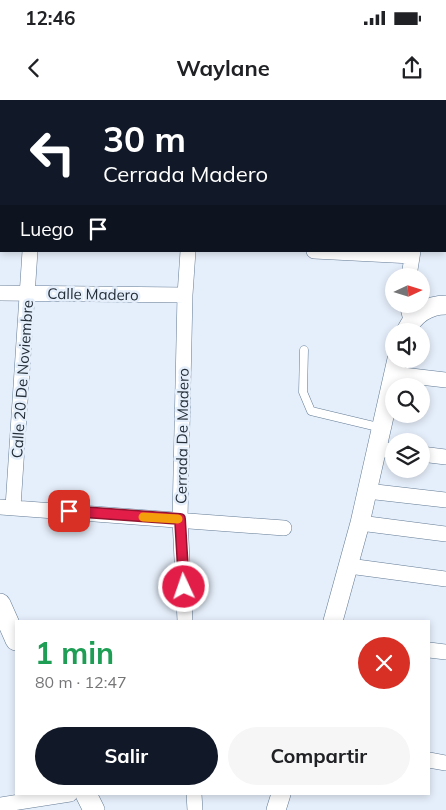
<!DOCTYPE html>
<html lang="es">
<head>
<meta charset="utf-8">
<style>
  body { margin:0; font-family:Mulish,sans-serif; background:#f6f6f6; color:#202124; height:100vh; display:flex; flex-direction:column; font-size:19px; white-space:nowrap }
  * { box-sizing:border-box; margin:0 }
  p { font-size:16px; color:#757577 }
  .icon { flex:none; width:28px; height:28px; fill:none; stroke:currentColor; stroke-width:2; stroke-linecap:round; stroke-linejoin:round }
  .map { position:relative; flex:1; overflow:hidden }
  .details { position:absolute; left:15px; top:520px; width:415px; height:175px; display:flex; flex-direction:column; background:#fff; border-radius:0px; box-shadow:0 2px 8px #0003 }
  .details>* { flex:none }
  .guide { position:absolute; left:0px; top:0px; width:446px; height:152px; box-shadow:0 2px 8px #0003; background:#111827; color:#fff; overflow:hidden }
  .needle { width:32px; rotate:86deg }
  .tools { position:absolute; left:385px; top:168px; display:grid; gap:10px }
  .tools a { display:grid; place-items:center; width:45px; height:45px; border-radius:50%; background:#fff; box-shadow:0 2px 8px #0003; font-size:25px }
  .pin { position:absolute; display:grid; place-items:center; width:42px; height:42px; color:#fff; margin:-21px; border-radius:10px; box-shadow:0 2px 8px #0006 }
  .me { position:absolute; width:55px; margin:-28px; rotate:357deg; stroke-linejoin:round; filter:drop-shadow(0 0 4px #0008) }
  .turn { display:flex; align-items:center; gap:18px; height:105px; padding:0 20px; font-size:22px }
  .turn .icon { width:65px; height:65px; stroke-width:2.5 }
  .turn b { display:block; font-size:35px; line-height:42px }
  .then { display:flex; align-items:center; height:48px; padding:0 20px; background:#0003; gap:10px; font-size:19px }
  .round { display:grid; place-items:center; flex:none; width:52px; height:52px; border-radius:26px; background:#f6f6f6 }
  .summary { display:flex; align-items:center; justify-content:space-between; height:85px; padding:0 20px }
  h1 { font-size:30px; font-weight:700; line-height:38px; color:#1e9e55 }
  .button { display:flex; gap:10px; margin-top:auto; padding:10px 20px }
  .button a { flex:1; height:58px; border-radius:30px; background:#111827; color:#fff; font-size:20px; font-weight:700; line-height:58px; text-align:center }
  .button a+a { background:#f6f6f6; color:#202124 }
  .status { display:flex; justify-content:space-between; align-items:center; height:35px; padding:0 25px; background:#fff; direction:ltr }
  .status svg { height:14px; fill:currentColor }
  header { display:flex; justify-content:space-between; align-items:center; height:65px; padding:0 20px; background:#fff; font-size:22px; font-weight:700 }
  .map>svg:first-child { display:block }
  .lines { fill:none; stroke-linecap:round; stroke-linejoin:round }
  .service-casing { stroke:#647b95; stroke-width:9 }
  .minor-casing { stroke:#647b95; stroke-width:16 }
  .tertiary-casing { stroke:#647b95; stroke-width:20 }
  .secondary-casing { stroke:#647b95; stroke-width:22 }
  .service { stroke:#fff; stroke-width:8 }
  .minor { stroke:#fff; stroke-width:15 }
  .tertiary { stroke:#fff; stroke-width:19 }
  .secondary { stroke:#fff; stroke-width:21 }
  .route-casing { stroke:#92132f; stroke-width:12 }
  .route { stroke:#e11d48; stroke-width:9 }
  .slow { stroke:#f59e0b; stroke-width:9 }
  .labels { text-anchor:middle; dominant-baseline:central; stroke-width:5; stroke-linejoin:round; paint-order:stroke }
  .street-label { font-size:15px; fill:#242e39; stroke:#e5effb }
</style>
</head>
<body>
<div class="status"><b>12:46</b><svg viewBox="0 0 49 12"><path d="M0 12V9h3v3zM5 12V6h3v6zM10 12V3h3v9zM15 12V0h3v12zM26 1h20v11H26zM47 4h2v5h-2z"/></svg></div>
<header><svg class="icon" aria-label="back" viewBox="0 0 24 24"><path d="M15 5l-7 7 7 7"/></svg>Waylane<svg class="icon" aria-label="share" viewBox="0 0 24 24"><path d="M12 15V3M7 8l5-5 5 5M5 13v7h14v-7"/></svg></header>
<div class="map">
<svg width="446" height="710" viewBox="0 0 446 710">
  <rect width="100%" height="100%" fill="#e5effb"/>
  <g class="lines">
    <defs>
      <path id="service" d="M304,250L303,292L311,311L382,328"/>
      <path id="minor" d="M194,1V0
        M445,14L446,9
        M445,39H446
        M314,151L412,156
        M409,176L413,151
        M0,193L185,195
        M407,204L411,220
        M394,274L446,280
        M378,349L394,351
        M421,354L446,357
        M367,391L446,400
        M0,407L284,428
        M13,407L30,151
        M360,423L446,434
        M349,466L446,479
        M185,521L180,419L185,195L188,151
        M429,550L446,552
        M429,660L446,663
        M194,694L195,710
        M0,705L70,694"/>
      <path id="tertiary" d="M406,231C414,215 427,205 446,205
        M333,521L360,423L397,259
        M276,710L281,694"/>
      <path id="secondary" d="M0,504L16,540
        M86,694L94,710"/>
    </defs>
    <!-- service casing -->
    <use href="#service" class="service-casing"/>
    <!-- minor casing -->
    <use href="#minor" class="minor-casing"/>
    <!-- tertiary casing -->
    <use href="#tertiary" class="tertiary-casing"/>
    <!-- secondary casing -->
    <use href="#secondary" class="secondary-casing"/>
    <!-- service -->
    <use href="#service" class="service"/>
    <!-- minor -->
    <use href="#minor" class="minor"/>
    <!-- tertiary -->
    <use href="#tertiary" class="tertiary"/>
    <!-- secondary -->
    <use href="#secondary" class="secondary"/>
  </g>
  <g class="lines">
    <defs>
      <path id="route" d="M69,411L180,419L184,487"/>
    </defs>
    <!-- route casing -->
    <use href="#route" class="route-casing"/>
    <!-- route -->
    <use href="#route" class="route"/>
    <!-- slow -->
    <path class="slow" d="M143,417L178,419"/>
  </g>
  <g class="labels">
    <!-- street labels -->
    <g class="street-label">
      <text transform="translate(93 194) rotate(1)">Calle Madero</text>
      <text transform="translate(22 279) rotate(-86)">Calle 20 De Noviembre</text>
      <text transform="translate(182 336) rotate(-89)">Cerrada De Madero</text>
    </g>
  </g>
</svg>
<div class="tools">
<a><svg class="needle" viewBox="-14 -14 28 28"><path d="M0-13l5 13h-10z" fill="#e53935"/><path d="M0 13l5-13h-10z" fill="#757577"/></svg></a>
<a><svg class="icon" aria-label="sound" viewBox="0 0 24 24"><path d="M4 9h4l5-4v14l-5-4H4zM17 9q2 3 0 6"/></svg></a>
<a><svg class="icon" aria-label="search" viewBox="0 0 24 24"><circle cx="10" cy="10" r="6"/><path d="M15 15l6 6"/></svg></a>
<a><svg class="icon" aria-label="layers" viewBox="0 0 24 24"><path d="M12 4l9 5-9 5-9-5zM3 14l9 5 9-5"/></svg></a>
</div>
<div class="pin" style="left:69px;top:411px;background:#d93025"><svg class="icon" aria-label="arrive" viewBox="0 0 24 24"><path d="M6 21V4h12l-3 4 3 4H6"/></svg></div>
<svg class="me" style="left:184px;top:487px" viewBox="-20 -20 40 40"><circle r="17" fill="#e11d48" stroke="#fff" stroke-width="3"/><path d="M0-11L8 9 0 5-8 9z" fill="#fff"/></svg>
<div class="guide">
<div class="turn"><svg class="icon" aria-label="left" viewBox="0 0 24 24"><path d="M17 20v-9H6M10 6l-5 5 5 5"/></svg><div><b>30 m</b>Cerrada Madero</div></div>
<div class="then">Luego<svg class="icon" aria-label="arrive" viewBox="0 0 24 24"><path d="M6 21V4h12l-3 4 3 4H6"/></svg></div>
</div>
<section class="details">
<div class="summary"><div><h1>1 min</h1><p>80 m · 12:47</p></div><a class="round" style="background:#d93025;color:#fff"><svg class="icon" aria-label="close" viewBox="0 0 24 24"><path d="M6 6l12 12M18 6L6 18"/></svg></a></div>
<div class="button"><a>Salir</a><a>Compartir</a></div>
</section>
</div>
</body>
</html>
